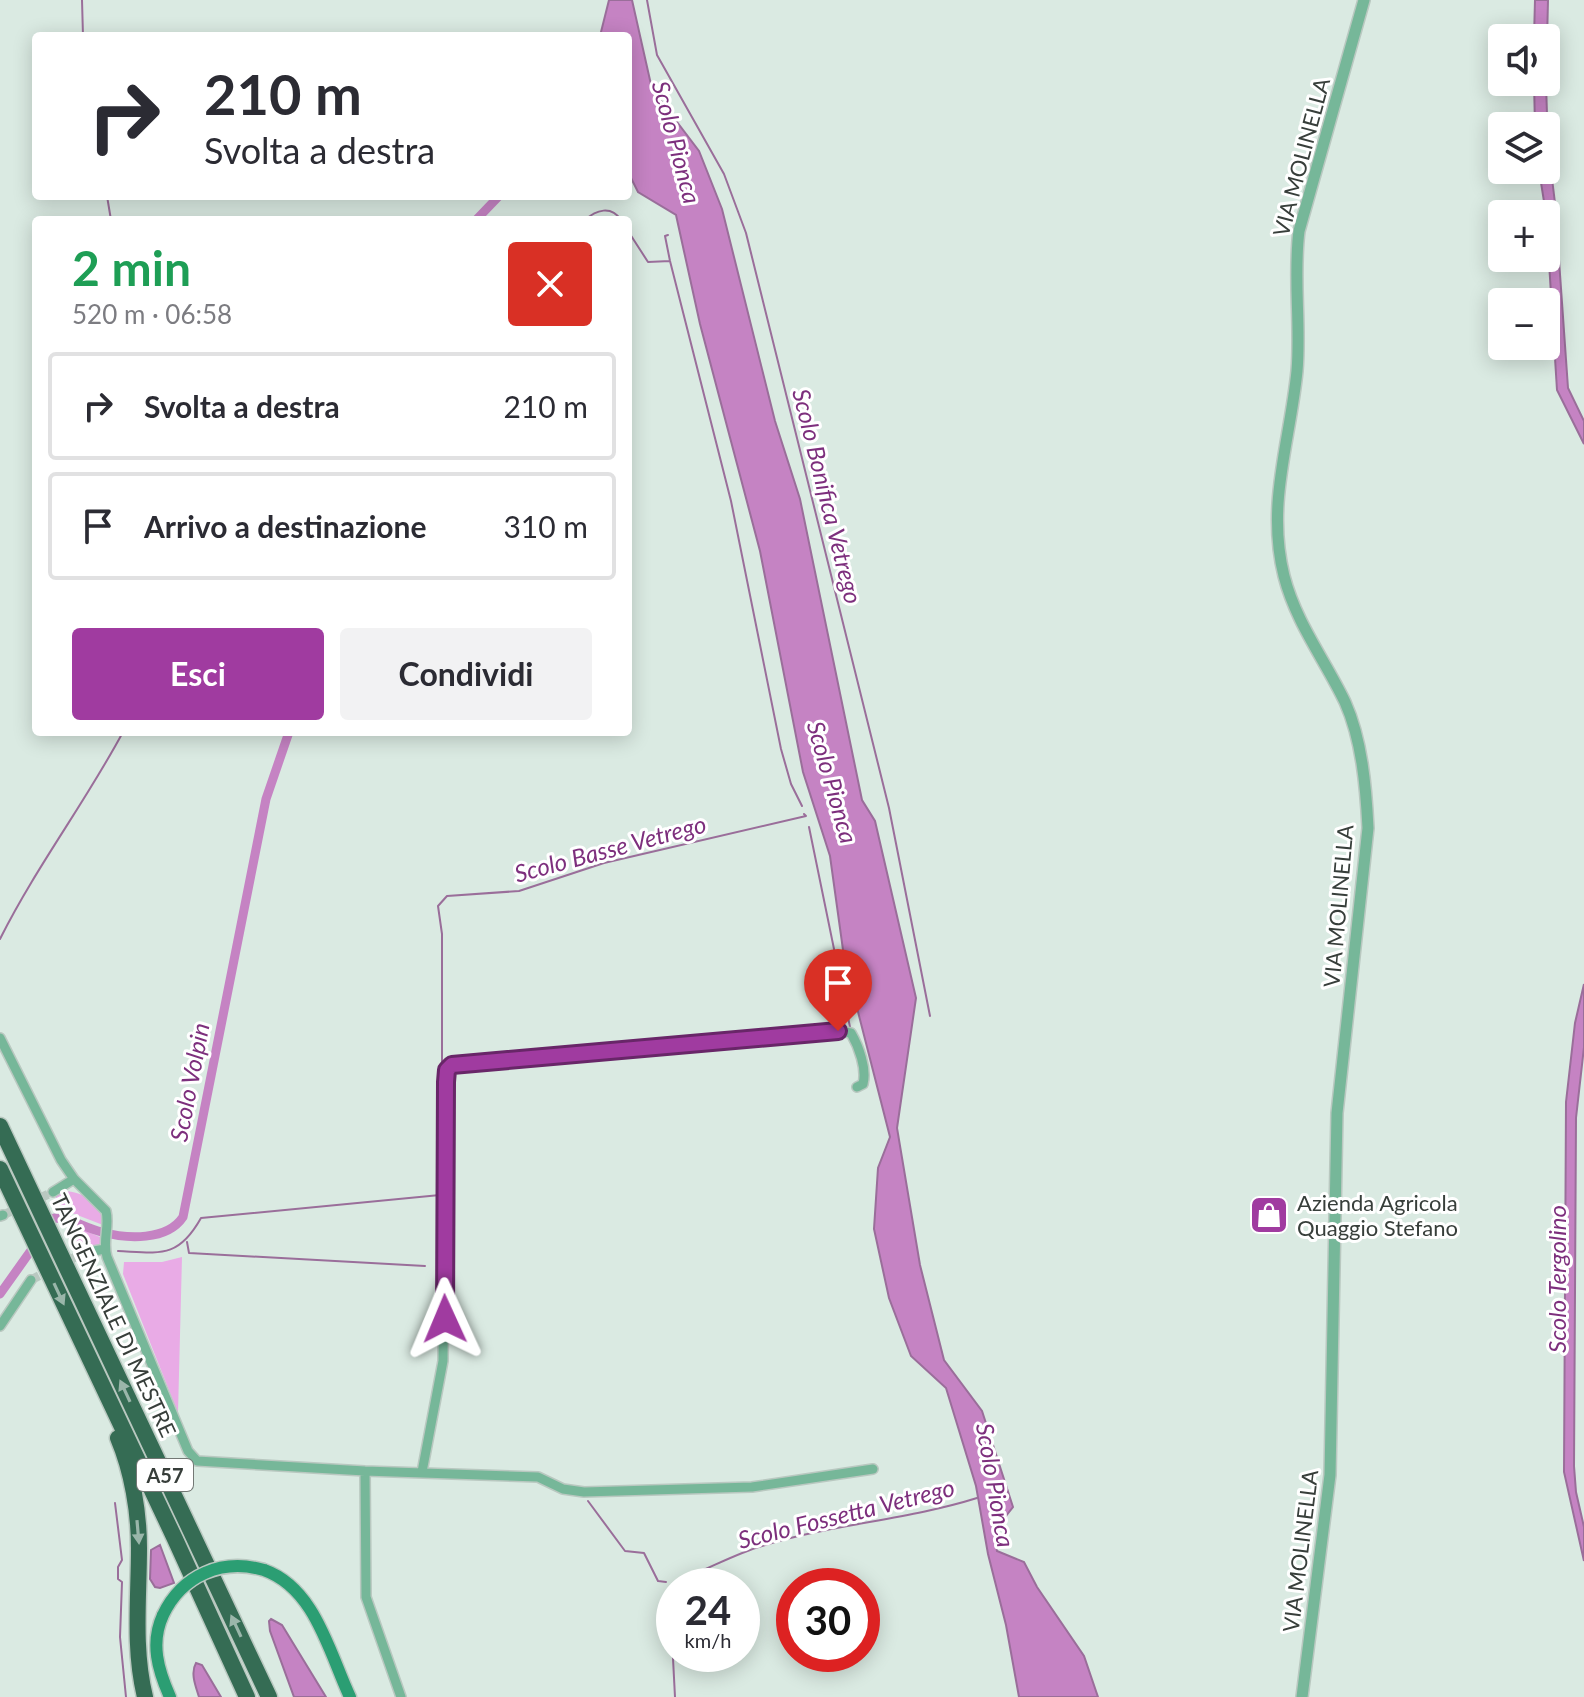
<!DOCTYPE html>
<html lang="it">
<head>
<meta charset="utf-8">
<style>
  body { margin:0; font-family:Lato,sans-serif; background:#f2f2f3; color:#2b2b33; height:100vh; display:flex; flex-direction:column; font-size:30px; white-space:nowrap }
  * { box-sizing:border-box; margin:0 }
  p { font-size:26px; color:#7c7c81 }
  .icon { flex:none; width:44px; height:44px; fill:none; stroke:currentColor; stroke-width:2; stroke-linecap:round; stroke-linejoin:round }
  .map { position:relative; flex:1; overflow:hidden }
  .drawer { position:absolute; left:32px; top:216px; width:600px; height:520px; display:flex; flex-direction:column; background:#fff; border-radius:8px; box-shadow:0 4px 20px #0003 }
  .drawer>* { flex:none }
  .hud { position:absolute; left:32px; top:32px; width:600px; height:168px; border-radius:8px; box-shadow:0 4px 20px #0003; background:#fff; color:#2b2b33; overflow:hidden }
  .fabs { position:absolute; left:1488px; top:24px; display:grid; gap:16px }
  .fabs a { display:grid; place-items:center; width:72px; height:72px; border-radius:8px; background:#fff; box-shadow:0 4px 20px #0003; font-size:40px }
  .speed { position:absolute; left:656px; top:1568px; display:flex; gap:16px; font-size:40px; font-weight:700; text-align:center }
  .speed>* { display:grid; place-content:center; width:104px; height:104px; border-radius:50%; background:#fff; box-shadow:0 4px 20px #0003; line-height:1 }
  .speed small { font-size:20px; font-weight:400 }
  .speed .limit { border:12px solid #d22; background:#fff; color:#111 }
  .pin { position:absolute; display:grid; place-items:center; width:68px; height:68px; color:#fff; margin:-82px -34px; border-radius:50% 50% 50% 0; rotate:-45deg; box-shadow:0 0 8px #0007 }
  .pin .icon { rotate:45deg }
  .me { position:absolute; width:88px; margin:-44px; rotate:359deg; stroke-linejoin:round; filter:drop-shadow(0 0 6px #0008) }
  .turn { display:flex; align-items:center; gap:28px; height:168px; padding:0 40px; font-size:36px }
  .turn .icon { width:104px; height:104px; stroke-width:2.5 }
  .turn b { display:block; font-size:56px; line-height:68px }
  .round { display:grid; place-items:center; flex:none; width:84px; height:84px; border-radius:8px; background:#f2f2f3 }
  .summary { display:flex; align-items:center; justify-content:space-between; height:136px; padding:0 40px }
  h1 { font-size:48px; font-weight:700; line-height:60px; color:#1e9e55 }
  .cta { display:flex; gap:16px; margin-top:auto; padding:16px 40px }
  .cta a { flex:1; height:92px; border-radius:8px; background:#a03ba0; color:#fff; font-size:32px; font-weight:700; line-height:92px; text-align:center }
  .cta a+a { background:#f2f2f3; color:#2b2b33 }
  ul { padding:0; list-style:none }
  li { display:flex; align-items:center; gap:24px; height:108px; margin:0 16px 12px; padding:0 24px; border:4px solid #e1e1e2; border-radius:8px }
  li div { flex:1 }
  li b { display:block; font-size:30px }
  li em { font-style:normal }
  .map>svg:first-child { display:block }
  .green { fill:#e9abe6 }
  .water { fill:#c583c3; stroke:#9a6e9a; stroke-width:2 }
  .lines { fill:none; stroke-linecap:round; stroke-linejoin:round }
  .stream { stroke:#9a6e9a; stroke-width:2 }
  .canal { stroke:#c583c3; stroke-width:9 }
  .minor-tunnel { stroke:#b9c8c0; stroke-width:9; stroke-dasharray:9 4.5; stroke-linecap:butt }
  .minor-casing { stroke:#b9c8c0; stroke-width:12 }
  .tertiary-casing { stroke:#b9c8c0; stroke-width:14 }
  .secondary-casing { stroke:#b9c8c0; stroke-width:15 }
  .motorway-casing { stroke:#b9c8c0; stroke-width:19 }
  .minor { stroke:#76b799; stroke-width:9 }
  .tertiary { stroke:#76b799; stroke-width:11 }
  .secondary { stroke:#2b9e73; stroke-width:12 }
  .motorway { stroke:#356c54; stroke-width:16 }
  .secondary-bridge-casing { stroke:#b9c8c0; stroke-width:15; stroke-linecap:butt }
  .secondary-bridge { stroke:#2b9e73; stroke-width:12 }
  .oneway { fill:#9ab6aa }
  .route-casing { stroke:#682668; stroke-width:20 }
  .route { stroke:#a03ba0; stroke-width:14 }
  .labels { text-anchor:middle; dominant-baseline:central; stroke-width:6; stroke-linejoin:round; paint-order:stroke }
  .shield { fill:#fff; stroke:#737875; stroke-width:2 }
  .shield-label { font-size:20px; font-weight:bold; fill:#373e3a }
  .street-label { font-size:22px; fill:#373e3a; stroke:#fff }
  .poi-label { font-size:22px; fill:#373e3a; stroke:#fff; text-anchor:start }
  .water-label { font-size:24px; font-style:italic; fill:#7d2f7d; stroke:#fff }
</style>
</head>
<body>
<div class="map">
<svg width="1584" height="1697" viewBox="0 0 1584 1697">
  <rect width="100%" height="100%" fill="#daeae2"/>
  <!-- green -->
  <path class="green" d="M64,1191C83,1191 103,1205 103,1225L72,1213L63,1212L54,1194Z
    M68,1223L102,1238V1244L81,1251Z
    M182,1257L178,1413L123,1274L124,1262H162Z"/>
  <!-- water -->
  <path class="water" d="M609,0H632L652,89L699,151L722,209L775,421L800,499L862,800L875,821L916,998L897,1128L920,1265L944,1360L982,1411L1013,1507L994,1531L997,1551L1024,1562L1037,1587L1084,1656L1098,1697H1019L1006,1625L988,1554L976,1486L946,1388L911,1356L889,1298L874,1229L878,1168L890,1137L844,957L830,856L803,772L760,551L700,324L676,215L638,192L628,172V36H600Z
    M1535,0H1548L1546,83L1548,146L1555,203L1568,388L1584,421V444L1557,390L1546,214L1539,170H1546V126H1535L1534,82H1546V38H1534Z
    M1584,984V1047L1576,1118L1574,1466L1576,1492L1584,1527V1561L1564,1472L1566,1102L1575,1023Z
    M160,1545L174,1583L160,1588L155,1587L150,1579L151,1550Z
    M271,1619L282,1625L326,1697H294L270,1631L269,1621Z
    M196,1663L202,1665L221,1697H199C196,1687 190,1673 196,1663Z"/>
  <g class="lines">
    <!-- stream -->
    <path class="stream" d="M82,0L83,36
      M647,0L657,55L724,174L746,233L889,808L930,1016
      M107,196L111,220
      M585,220C596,210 611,205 621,220
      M628,231L648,262L670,261
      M668,235L665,236L670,261L731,501L781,749L791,784L802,806
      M809,827L850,1027
      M0,939C36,867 85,803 123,732
      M442,1081V934L438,906L447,896L519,891L604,863L806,816L804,814
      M187,1242L189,1253L425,1266
      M118,1251C160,1253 178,1259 201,1218L440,1195
      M588,1501L625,1551L644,1553L658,1581L666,1582
      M115,1503L122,1560L118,1567V1579L122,1582L120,1637L126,1697
      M679,1586L683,1580L694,1574C716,1565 738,1553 762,1546C832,1524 907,1520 977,1498
      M674,1614L672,1639L675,1697"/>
    <!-- canal -->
    <path class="canal" d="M476,220L499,196
      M0,1294L54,1218C73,1218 84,1228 102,1232C127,1239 167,1241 183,1217L266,799L289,732"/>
    <!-- minor-tunnel -->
    <path class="minor-tunnel" d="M3,1215L53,1192
      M31,1280L83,1253"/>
    <defs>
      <path id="minor" d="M0,1038L61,1160L74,1179L106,1211C110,1227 102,1241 107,1257L188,1451L197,1461L365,1471L538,1477L563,1489L584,1492L752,1487L873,1469
        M53,1192L74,1179
        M0,1216L3,1215
        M83,1253L105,1249
        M0,1326L31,1280
        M365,1471L366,1597L401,1697
        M422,1472L443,1361L446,1082L450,1067L468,1063L838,1031L851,1033C859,1047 867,1069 863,1084L857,1087"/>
      <path id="tertiary" d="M1302,1697L1330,1475L1337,1113L1368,828C1366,787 1362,740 1345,702C1325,660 1296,623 1284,576C1266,504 1290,442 1297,371C1301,324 1293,277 1299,231L1364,0"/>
      <path id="secondary" d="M264,1570C315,1588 329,1652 350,1697
        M163,1615C150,1643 158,1670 170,1697"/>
      <path id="motorway" d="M0,1126L269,1697
        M0,1169L175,1539L247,1697
        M118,1438C132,1471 139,1512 139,1548C139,1598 133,1648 145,1697"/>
    </defs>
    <!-- minor casing -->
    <use href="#minor" class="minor-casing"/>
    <!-- tertiary casing -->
    <use href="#tertiary" class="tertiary-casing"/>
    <!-- secondary casing -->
    <use href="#secondary" class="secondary-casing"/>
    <!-- motorway casing -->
    <use href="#motorway" class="motorway-casing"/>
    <!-- minor -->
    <use href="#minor" class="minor"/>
    <!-- tertiary -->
    <use href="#tertiary" class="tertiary"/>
    <!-- secondary -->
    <use href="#secondary" class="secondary"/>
    <!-- motorway -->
    <use href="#motorway" class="motorway"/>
    <defs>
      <path id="secondary-bridge" d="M163,1615C182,1575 222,1558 264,1570"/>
    </defs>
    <!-- secondary-bridge casing -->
    <use href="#secondary-bridge" class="secondary-bridge-casing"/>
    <!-- secondary-bridge -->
    <use href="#secondary-bridge" class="secondary-bridge"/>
  </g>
  <!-- one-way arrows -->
  <defs><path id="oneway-solid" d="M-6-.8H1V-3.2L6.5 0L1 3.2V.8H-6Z" transform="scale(2)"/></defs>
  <g class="oneway">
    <use href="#oneway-solid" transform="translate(59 1294) rotate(65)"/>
    <use href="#oneway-solid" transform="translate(125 1391) rotate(-115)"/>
    <use href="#oneway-solid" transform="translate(138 1532) rotate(85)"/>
    <use href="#oneway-solid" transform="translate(236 1626) rotate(-115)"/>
  </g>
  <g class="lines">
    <defs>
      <path id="route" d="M445,1319L446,1082L447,1070L452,1065L838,1031"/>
    </defs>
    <!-- route casing -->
    <use href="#route" class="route-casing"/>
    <!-- route -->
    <use href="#route" class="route"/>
  </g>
  <!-- icons -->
  <defs>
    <symbol id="shop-square" viewBox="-11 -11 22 22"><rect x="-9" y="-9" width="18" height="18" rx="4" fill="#a03ba0" stroke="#fff"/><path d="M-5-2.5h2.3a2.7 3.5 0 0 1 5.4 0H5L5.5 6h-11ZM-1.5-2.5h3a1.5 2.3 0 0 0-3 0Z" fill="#fff"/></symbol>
  </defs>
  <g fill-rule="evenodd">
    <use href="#shop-square" x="1247" y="1193" width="44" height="44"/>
  </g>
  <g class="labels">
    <!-- shield labels -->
    <rect class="shield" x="137" y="1459" width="56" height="32" rx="6"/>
    <g class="shield-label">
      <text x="165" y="1475">A57</text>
    </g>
    <!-- street labels -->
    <g class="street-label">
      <text transform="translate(1301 157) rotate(-75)">VIA MOLINELLA</text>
      <text transform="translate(1338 906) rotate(-85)">VIA MOLINELLA</text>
      <text transform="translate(114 1315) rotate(65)">TANGENZIALE DI MESTRE</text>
      <text transform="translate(1300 1551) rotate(-83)">VIA MOLINELLA</text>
    </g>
    <!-- poi labels -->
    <g class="poi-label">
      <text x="1297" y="1202">Azienda Agricola<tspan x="1297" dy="25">Quaggio Stefano</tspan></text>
    </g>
    <!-- water labels -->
    <g class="water-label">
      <text transform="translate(677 142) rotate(75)">Scolo Pionca</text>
      <text transform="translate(828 496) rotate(76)">Scolo Bonifica Vetrego</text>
      <text transform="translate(833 782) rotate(74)">Scolo Pionca</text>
      <text transform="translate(610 848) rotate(-15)">Scolo Basse Vetrego</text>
      <text transform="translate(189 1082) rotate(-79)">Scolo Volpin</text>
      <text transform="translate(1556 1279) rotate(-90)">Scolo Tergolino</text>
      <text transform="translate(996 1485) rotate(80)">Scolo Pionca</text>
      <text transform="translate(846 1513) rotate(-14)">Scolo Fossetta Vetrego</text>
    </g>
  </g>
</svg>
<div class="fabs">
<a><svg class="icon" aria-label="sound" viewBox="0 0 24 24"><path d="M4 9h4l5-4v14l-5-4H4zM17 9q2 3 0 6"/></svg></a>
<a><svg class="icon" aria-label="layers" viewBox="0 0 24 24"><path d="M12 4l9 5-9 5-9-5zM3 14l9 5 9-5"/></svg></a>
<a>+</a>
<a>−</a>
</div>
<div class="speed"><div>24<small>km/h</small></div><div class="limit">30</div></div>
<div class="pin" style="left:838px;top:1031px;background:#d93025"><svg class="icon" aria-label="arrive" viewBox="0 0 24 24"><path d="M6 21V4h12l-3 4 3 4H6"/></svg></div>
<svg class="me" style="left:445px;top:1319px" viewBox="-20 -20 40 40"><path d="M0-17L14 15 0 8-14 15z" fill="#a03ba0" stroke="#fff" stroke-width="4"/></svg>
<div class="hud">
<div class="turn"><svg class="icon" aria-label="right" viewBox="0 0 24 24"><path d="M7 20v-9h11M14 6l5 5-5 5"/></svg><div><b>210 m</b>Svolta a destra</div></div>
</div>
<section class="drawer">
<div class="summary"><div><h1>2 min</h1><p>520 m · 06:58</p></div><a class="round" style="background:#d93025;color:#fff"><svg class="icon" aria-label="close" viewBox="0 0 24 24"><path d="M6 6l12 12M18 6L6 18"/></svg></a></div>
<ul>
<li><svg class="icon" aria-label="right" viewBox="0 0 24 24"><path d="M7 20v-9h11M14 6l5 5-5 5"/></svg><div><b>Svolta a destra</b></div><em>210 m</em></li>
<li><svg class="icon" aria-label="arrive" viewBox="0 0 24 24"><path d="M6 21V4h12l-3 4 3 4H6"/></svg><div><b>Arrivo a destinazione</b></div><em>310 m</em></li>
</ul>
<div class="cta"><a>Esci</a><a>Condividi</a></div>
</section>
</div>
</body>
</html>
